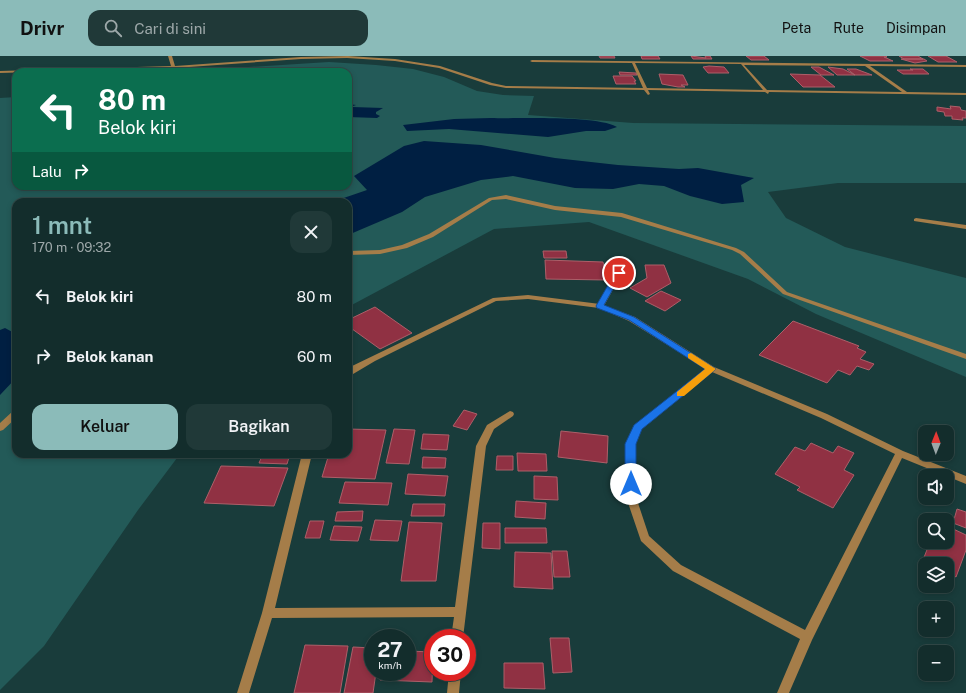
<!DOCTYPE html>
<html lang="id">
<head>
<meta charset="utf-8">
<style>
  body { margin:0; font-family:"Public Sans",sans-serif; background:#203938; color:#f1f3f6; height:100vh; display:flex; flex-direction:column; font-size:15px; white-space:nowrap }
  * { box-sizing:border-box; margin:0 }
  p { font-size:13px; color:#9da8a9 }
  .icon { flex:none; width:22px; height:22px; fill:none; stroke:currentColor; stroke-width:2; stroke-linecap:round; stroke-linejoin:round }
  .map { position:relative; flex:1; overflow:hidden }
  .sheet { position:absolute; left:12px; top:142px; width:340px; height:260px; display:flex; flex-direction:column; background:#132d2c; border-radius:12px; box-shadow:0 2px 6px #0003,0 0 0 1px #324948 }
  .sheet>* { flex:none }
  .top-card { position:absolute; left:12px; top:12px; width:340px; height:122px; border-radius:12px; box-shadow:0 2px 6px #0003,0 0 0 1px #324948; background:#0b6e4f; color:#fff; overflow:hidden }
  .needle { width:26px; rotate:1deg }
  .controls { position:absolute; left:918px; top:369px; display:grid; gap:8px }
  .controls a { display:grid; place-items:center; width:36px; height:36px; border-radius:8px; background:#132d2c; box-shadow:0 2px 6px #0003,0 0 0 1px #324948; font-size:20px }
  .speed { position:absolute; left:364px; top:573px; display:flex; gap:8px; font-size:20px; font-weight:700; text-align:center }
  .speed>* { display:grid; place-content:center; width:52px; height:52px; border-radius:50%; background:#132d2c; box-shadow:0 2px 6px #0003,0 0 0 1px #324948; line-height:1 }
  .speed small { font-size:10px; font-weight:400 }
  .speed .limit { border:6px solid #d22; background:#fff; color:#111 }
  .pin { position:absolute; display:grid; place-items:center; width:34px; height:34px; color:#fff; margin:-17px; border:2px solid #fff; border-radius:50%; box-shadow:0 1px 4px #0007 }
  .me { position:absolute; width:44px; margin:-22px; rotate:0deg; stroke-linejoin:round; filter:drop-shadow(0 0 3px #0008) }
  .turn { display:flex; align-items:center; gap:14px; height:84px; padding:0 20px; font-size:18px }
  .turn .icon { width:52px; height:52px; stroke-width:2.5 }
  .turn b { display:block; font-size:28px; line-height:34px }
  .then { display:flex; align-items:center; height:38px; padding:0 20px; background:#0003; gap:8px; font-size:15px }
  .round { display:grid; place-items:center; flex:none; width:42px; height:42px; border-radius:12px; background:#203938 }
  .head { display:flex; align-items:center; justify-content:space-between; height:68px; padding:0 20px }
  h1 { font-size:24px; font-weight:600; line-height:30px; color:#8bbbb9 }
  .action { display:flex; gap:8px; margin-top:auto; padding:8px 20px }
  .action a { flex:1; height:46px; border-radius:12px; background:#8bbbb9; color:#111; font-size:16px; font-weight:600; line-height:46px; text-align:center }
  .action a+a { background:#203938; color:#f1f3f6 }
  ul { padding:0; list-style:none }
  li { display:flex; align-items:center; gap:12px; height:60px; padding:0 20px }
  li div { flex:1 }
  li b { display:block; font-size:15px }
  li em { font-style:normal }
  header { display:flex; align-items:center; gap:24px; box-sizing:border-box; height:56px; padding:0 20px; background:#8bbbb9; color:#111 }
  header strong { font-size:19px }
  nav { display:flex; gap:22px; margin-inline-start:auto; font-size:14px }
  .search { width:280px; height:36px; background:#203938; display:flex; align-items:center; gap:10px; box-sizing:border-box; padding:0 14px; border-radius:12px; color:#9da8a9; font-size:15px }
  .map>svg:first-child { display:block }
  .green { fill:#235a58 }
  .water { fill:#001f42 }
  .building { fill:#903143; stroke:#ad5f69 }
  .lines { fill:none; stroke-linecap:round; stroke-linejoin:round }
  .lane { fill:#a57d49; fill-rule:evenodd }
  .street { fill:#a57d49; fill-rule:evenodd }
  .route { fill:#1a73e8; stroke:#114b97 }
  .slow { fill:#f59e0b }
</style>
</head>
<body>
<header>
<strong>Drivr</strong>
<div class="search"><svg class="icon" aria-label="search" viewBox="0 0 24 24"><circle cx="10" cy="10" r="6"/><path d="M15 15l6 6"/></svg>Cari di sini</div>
<nav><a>Peta</a><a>Rute</a><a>Disimpan</a></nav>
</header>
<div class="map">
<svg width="966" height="637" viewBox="0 0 966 637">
  <rect width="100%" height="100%" fill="#193c3b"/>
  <!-- green -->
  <path class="green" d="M329,6L376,9L413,13L444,21L477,35L503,39L534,40L528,59L633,67L966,70V127H838L768,136L786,162L845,191L966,222V321L816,258L748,223L589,166L494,173L348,251V146H16V398H180L138,454L44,590L0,634V42L16,41V130H348V16H169Z"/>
  <!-- water -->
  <path class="water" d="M348,48L356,49L350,51H352L383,52L376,56V58L380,60L377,62L348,61Z
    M491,62C519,63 595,59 617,71L605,75H586L548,81L449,73L407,75L403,69L454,63Z
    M424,85L481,89L555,102L618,109L679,113L698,112L754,122L741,129L744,146L722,148L690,140L664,130L639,128L613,133L575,132L513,120L481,124L425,141L402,156L348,179V146H332L367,134L354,120L404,90Z
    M5,272L16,278V322L0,339V274Z"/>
  <!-- building -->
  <path class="building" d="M599,0H614L615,2H600Z
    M641,0H658L660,3H642Z
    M691,0L706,2L705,0H710L712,3H693Z
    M746,0H764L769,4H751Z
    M860,0H886L887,1H884L893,5H870Z
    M899,0H918L923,3H904Z
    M928,0H946L957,6H938Z
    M901,3H924L927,5L915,7Z
    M709,10L724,11L729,17H708L703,11Z
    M811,11H819L834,19H821Z
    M828,11L843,13L855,19H837Z
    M847,13H856L872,19H855Z
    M910,13H923L929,18H903L897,14H913Z
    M619,16L636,17L637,19H620Z
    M659,18L683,19L688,29H681L685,31H678L662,28Z
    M790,18L820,19L835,31H803Z
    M613,20H632L636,25H634L636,28H616Z
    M950,50L960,51L961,54L966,55V62H962L963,64L952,63V60H945L944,56L937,55V51L951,53Z
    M543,195H566L567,202H544Z
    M545,204L603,206L607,224L546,223Z
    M645,209H664L671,227L647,241L630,232L647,222Z
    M661,235L681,244L665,255L645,245Z
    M375,251L412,277L380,293L348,270V264Z
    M793,265L859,290L857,292L866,296L860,303L874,308L869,314L857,310L850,319L838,314L827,327L759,299Z
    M464,354L477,358L467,374L453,370Z
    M348,373L386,374L375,423L322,421L329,398H348Z
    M394,373L415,374L409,408L386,407Z
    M561,375L608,380L607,407L558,401Z
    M423,378L449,379L447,394L421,393Z
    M811,387L833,397L838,390L854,397L844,414L854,419L833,452L797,434L800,431L775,418L795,391L805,395Z
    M517,397L546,398L547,415H518Z
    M263,398H290L287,408L259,407Z
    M497,400H513V414H496Z
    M423,401L446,402L445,412H422Z
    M221,410L288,412L274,450L204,447Z
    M408,418L448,420L445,440L405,438Z
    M534,420L557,421L558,444L534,443Z
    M345,426L392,427L388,449L339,447Z
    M516,445L546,447L545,463L515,461Z
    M413,448H445L444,460H411Z
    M957,453L966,456V472L953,467Z
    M363,455L362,465H335L337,456Z
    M375,464L402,465L398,485L370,484Z
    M310,465H324L320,482H305Z
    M409,466L442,467L436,525H401Z
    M483,467H500V493L482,492Z
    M334,470L362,471L358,485L330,484Z
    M947,470L966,479V494L956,521L947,516V508H931L923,504L930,486H947Z
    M505,472H546L547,487H505Z
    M552,495H567L570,521H554Z
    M515,496L551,497L553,533L514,531Z
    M550,582H569L572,616L553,617Z
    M305,589L348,590L340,637H294Z
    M353,591L373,592V616H376L373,637H344Z
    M407,595L433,596L432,626L380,624L381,616H407Z
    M504,607H543L545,633L504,632Z"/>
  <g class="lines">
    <!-- lane -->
    <path class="lane" d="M506,139L555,150L622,157L736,192L744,196L787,236L966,298V303L783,238L740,198L732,194L621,161L555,154L506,143L492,144L433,181L407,192L380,198L348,199V195L380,194L402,189L429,178L489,142Z
      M619,215L622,217L604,250L602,251H598L596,250L616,217Z
      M16,354V362L3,374L0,375V367L13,355Z"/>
    <!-- street -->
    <path class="street" d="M168,0H172L175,10L301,1L348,0L395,3L440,10L492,27L506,30L643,32L632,7L532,6L530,5L532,4L966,9V11L870,10L907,36L966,37V39L769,36L768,38L765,36L648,34L650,38L648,39L644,34L506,32L490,29L439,12L395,5L347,2L301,3L175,12L176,14L174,15L172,12L0,17V15L171,10ZM635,7L741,8L763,34L647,32ZM744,9L865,10L902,36L767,34Z
      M916,162L966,169V173L914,165V163Z
      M528,239L600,248L635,261L714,311L827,358L903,395L966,420V428L902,402L812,584L789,637H777L800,583L673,515L641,485L640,482L626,441V388L635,369L706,313L629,265L599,252L528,243L496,245L375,305L348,321V313L350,311L493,242ZM712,316L821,362L895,398L805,574L681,509L649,480L636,441L634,388L642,373Z
      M510,355L513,356L514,358L513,360L494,373L486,390L463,582H451L454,561L272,562L249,637H237L262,557L302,398H312L275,552L455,551L476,390L487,369Z
      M449,616H461L459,637H447Z"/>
  </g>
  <!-- route -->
  <path class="route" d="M619,215L622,217L604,249L634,261L716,313L642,373L636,388V428L631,432L625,428V388L634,369L705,313L629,264L597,252L596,250L615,217Z"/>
  <!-- slow -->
  <path class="slow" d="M691,297L716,313L684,340H677V336L705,313L688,302V298Z"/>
</svg>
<div class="controls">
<a><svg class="needle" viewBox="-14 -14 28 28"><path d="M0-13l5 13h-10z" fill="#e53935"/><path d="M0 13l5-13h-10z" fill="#9da8a9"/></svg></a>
<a><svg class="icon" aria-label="sound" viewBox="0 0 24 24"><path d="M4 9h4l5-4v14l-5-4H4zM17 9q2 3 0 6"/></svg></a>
<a><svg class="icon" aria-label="search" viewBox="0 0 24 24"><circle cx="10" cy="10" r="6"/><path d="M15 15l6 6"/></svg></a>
<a><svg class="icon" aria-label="layers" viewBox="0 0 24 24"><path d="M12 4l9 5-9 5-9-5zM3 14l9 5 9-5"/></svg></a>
<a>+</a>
<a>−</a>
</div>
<div class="speed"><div>27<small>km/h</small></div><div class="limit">30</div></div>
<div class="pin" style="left:619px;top:217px;background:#d93025"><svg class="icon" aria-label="arrive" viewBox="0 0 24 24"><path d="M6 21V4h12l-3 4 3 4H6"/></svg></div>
<svg class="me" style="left:631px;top:428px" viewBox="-20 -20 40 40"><circle r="19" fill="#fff"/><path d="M0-13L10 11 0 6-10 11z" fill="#1a73e8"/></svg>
<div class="top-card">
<div class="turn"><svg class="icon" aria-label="left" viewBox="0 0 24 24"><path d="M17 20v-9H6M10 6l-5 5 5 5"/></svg><div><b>80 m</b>Belok kiri</div></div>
<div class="then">Lalu<svg class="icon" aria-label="right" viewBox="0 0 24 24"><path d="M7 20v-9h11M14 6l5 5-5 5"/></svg></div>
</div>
<section class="sheet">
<div class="head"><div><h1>1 mnt</h1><p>170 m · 09:32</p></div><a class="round"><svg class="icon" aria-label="close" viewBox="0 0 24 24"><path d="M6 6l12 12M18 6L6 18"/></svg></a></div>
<ul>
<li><svg class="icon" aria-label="left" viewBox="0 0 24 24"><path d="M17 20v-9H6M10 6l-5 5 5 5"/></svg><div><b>Belok kiri</b></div><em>80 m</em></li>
<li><svg class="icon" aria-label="right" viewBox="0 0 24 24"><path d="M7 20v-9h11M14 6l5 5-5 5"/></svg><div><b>Belok kanan</b></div><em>60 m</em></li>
</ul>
<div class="action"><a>Keluar</a><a>Bagikan</a></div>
</section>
</div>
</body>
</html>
